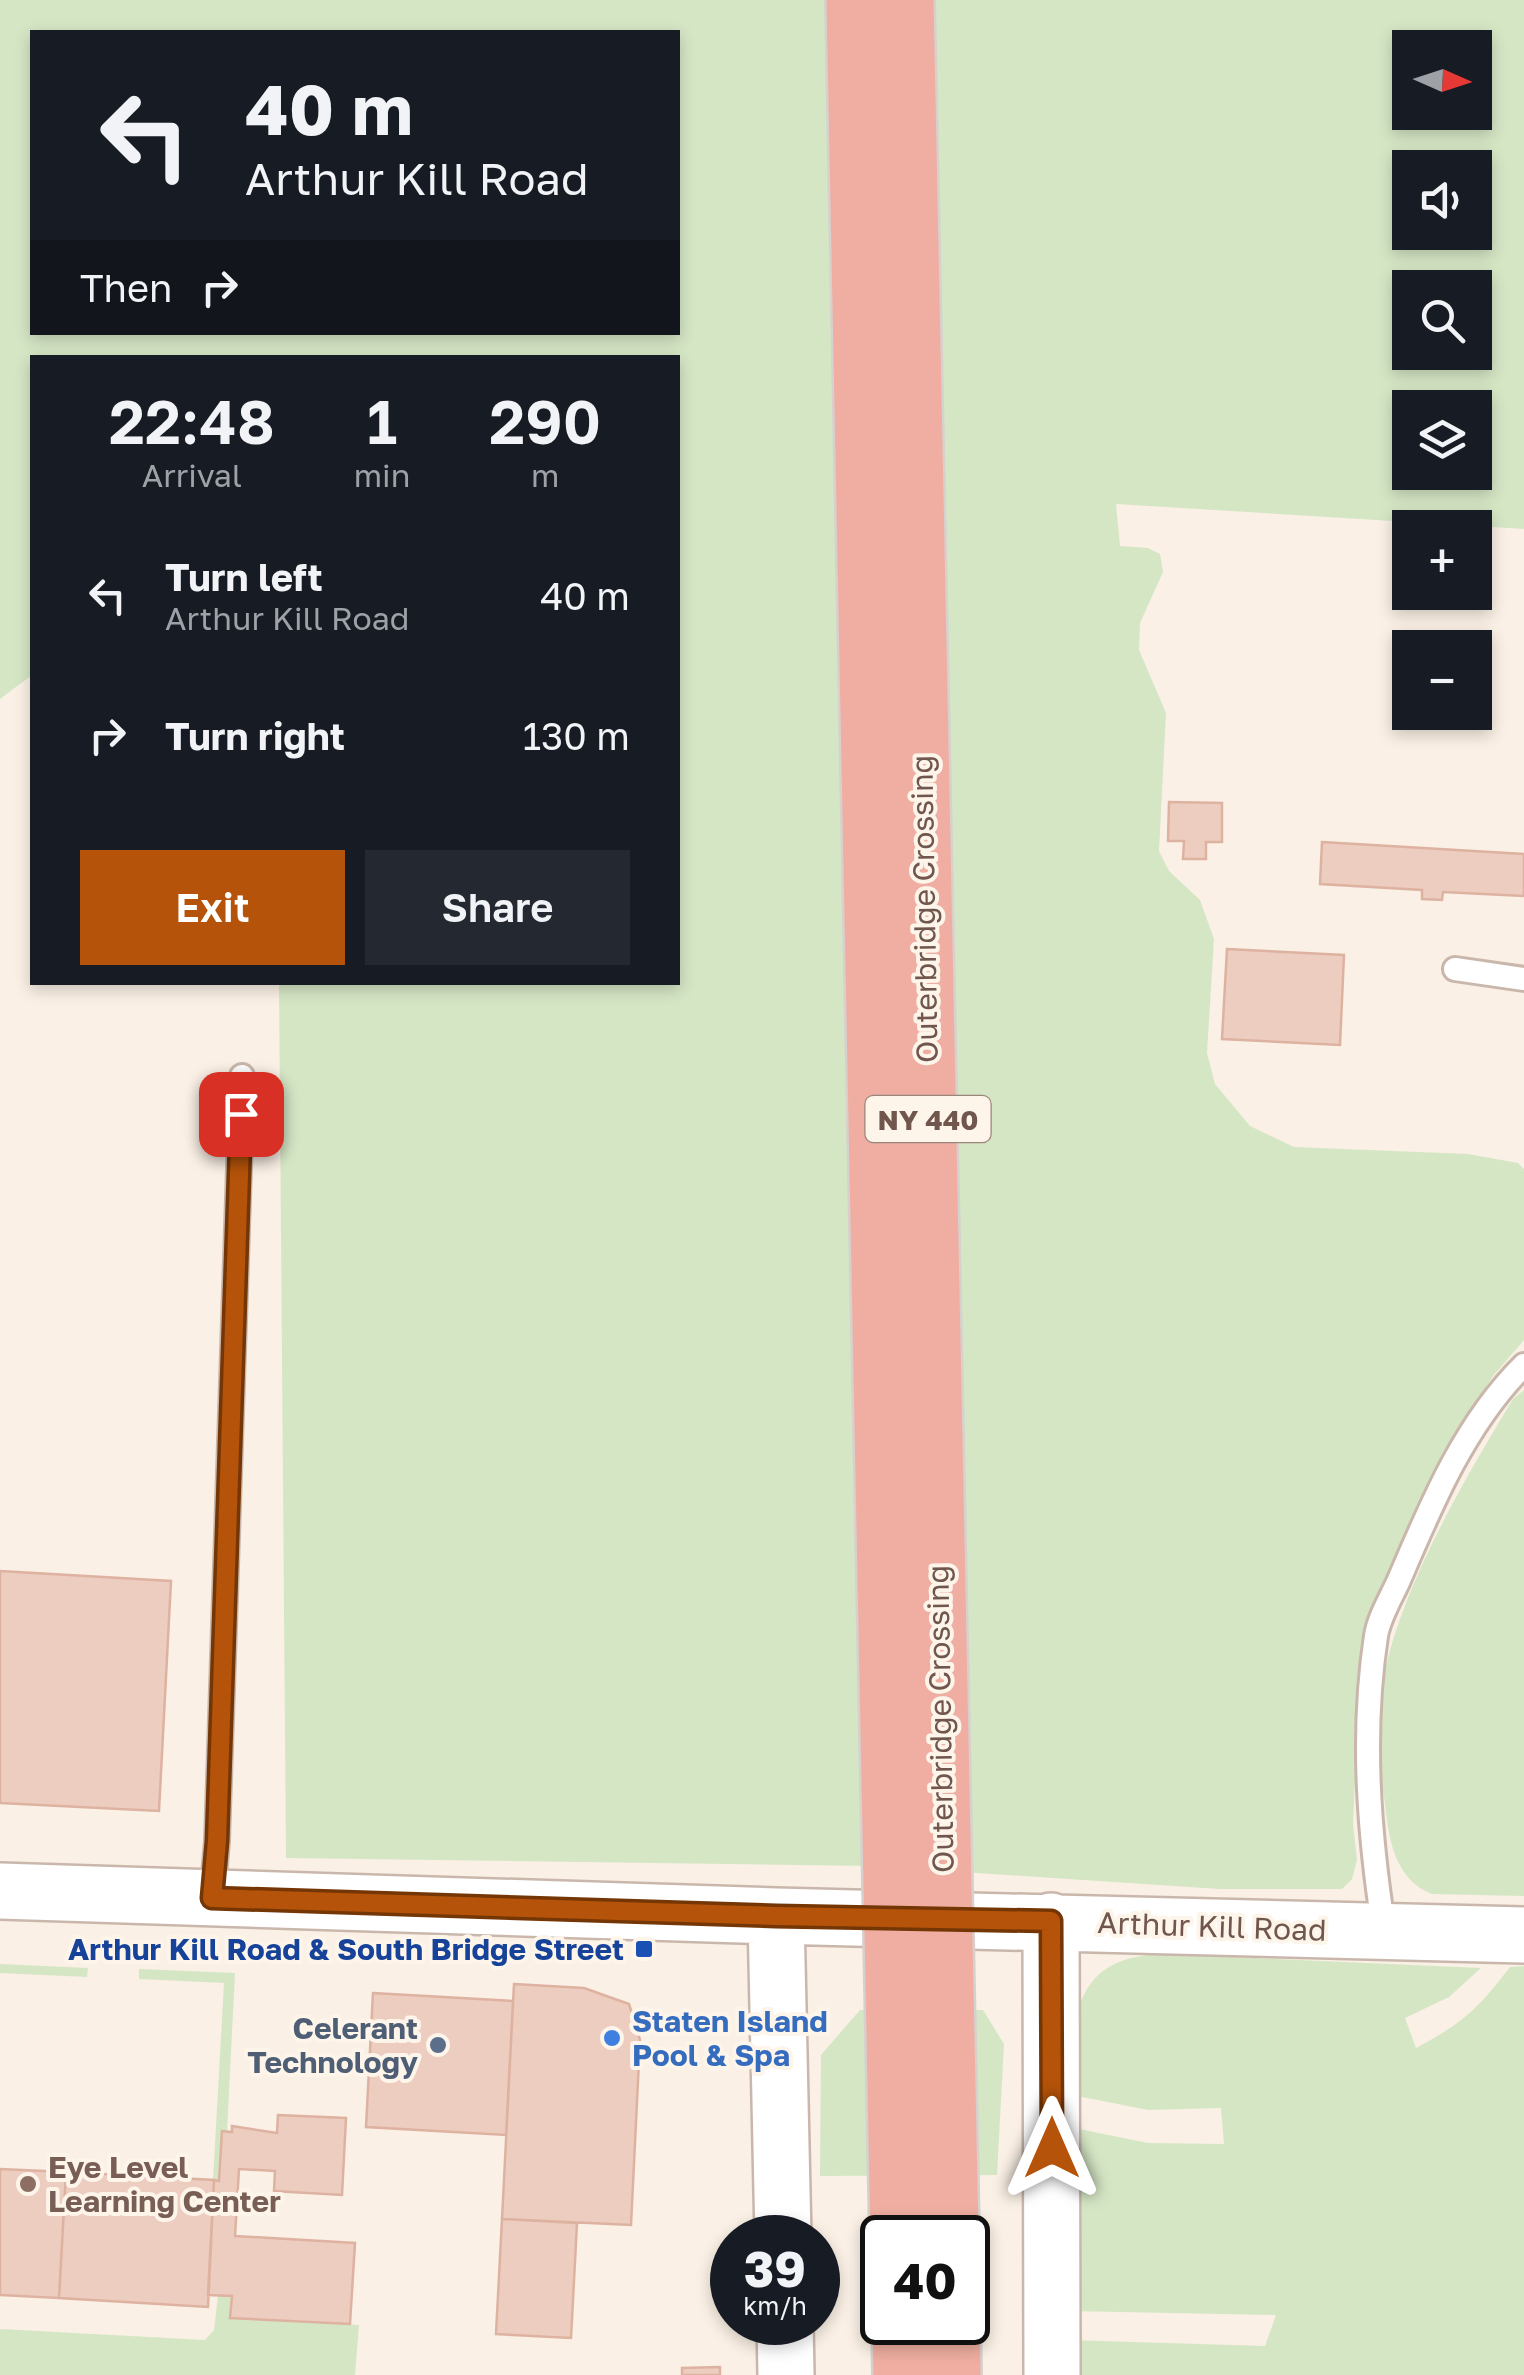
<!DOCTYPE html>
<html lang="en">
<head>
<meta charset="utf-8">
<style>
  body { margin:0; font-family:"Golos Text",sans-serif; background:#242831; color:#f1f3f6; height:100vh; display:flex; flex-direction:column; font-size:38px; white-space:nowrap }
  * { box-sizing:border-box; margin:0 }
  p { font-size:32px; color:#9ea1a6 }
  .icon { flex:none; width:55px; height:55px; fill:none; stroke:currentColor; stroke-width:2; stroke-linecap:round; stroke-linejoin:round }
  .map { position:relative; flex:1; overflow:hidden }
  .panel { position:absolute; left:30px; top:355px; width:650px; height:630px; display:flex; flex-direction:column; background:#171b24; border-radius:0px; box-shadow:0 5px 15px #0003 }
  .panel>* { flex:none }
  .top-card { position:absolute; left:30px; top:30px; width:650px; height:305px; border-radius:0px; box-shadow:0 5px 15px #0003; background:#171b24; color:#f1f3f6; overflow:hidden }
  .needle { width:65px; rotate:93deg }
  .tools { position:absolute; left:1392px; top:30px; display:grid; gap:20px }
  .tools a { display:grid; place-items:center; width:100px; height:100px; border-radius:0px; background:#171b24; box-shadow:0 5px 15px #0003; font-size:50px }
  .speed { position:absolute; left:710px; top:2215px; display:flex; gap:20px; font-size:50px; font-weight:700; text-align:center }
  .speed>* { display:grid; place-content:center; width:130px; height:130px; border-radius:50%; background:#171b24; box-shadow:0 5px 15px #0003; line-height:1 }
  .speed small { font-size:25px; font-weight:400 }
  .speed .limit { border:5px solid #111; border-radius:15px; background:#fff; color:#111 }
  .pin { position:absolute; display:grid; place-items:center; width:85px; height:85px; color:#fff; margin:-42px; border-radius:20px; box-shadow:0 5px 15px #0006 }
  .me { position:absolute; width:110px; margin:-55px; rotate:0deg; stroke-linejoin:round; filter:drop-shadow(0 0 8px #0008) }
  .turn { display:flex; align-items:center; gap:35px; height:210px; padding:0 50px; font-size:45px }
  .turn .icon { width:130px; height:130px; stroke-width:2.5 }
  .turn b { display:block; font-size:70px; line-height:85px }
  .then { display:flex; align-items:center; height:95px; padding:0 50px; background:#0003; gap:20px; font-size:38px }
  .eta { display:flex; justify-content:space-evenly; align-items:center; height:170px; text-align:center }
  .eta b { font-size:60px; font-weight:600; line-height:70px }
  .button { display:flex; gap:20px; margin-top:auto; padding:20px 50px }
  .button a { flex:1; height:115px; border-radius:0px; background:#b45309; color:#fff; font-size:40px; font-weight:600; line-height:115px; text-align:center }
  .button a+a { background:#242831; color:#f1f3f6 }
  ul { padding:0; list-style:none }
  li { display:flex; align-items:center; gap:30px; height:140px; padding:0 50px }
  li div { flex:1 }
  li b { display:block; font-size:38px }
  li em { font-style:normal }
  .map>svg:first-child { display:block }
  .green { fill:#d5e6c5; fill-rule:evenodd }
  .building { fill:#edcdbf; stroke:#deb2a1; stroke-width:2.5 }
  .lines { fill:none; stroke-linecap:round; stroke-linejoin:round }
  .service-casing { stroke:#cab7ac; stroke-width:28 }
  .tertiary-casing { stroke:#cab7ac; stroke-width:60 }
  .motorway-casing { stroke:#d7d0cd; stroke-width:60 }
  .service { stroke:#fff; stroke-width:22 }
  .tertiary { stroke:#fff; stroke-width:55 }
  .motorway { stroke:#efaea1; stroke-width:55 }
  .motorway-bridge-casing { stroke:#d7d0cd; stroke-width:60; stroke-linecap:butt }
  .motorway-bridge { stroke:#efaea1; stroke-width:55 }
  .route-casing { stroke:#753606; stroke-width:25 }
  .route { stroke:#b45309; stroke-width:18 }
  .transit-dot { fill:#1a4fb4; stroke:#fdf4ea; stroke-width:4 }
  .shop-dot { fill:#3f7fe0; stroke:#fdf4ea; stroke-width:4 }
  .service-dot { fill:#5c6f8a; stroke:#fdf4ea; stroke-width:4 }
  .education-dot { fill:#8d6e63; stroke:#fdf4ea; stroke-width:4 }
  .labels { text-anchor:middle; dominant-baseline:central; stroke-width:8; stroke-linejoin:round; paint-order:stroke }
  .shield { fill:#fdf4ea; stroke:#9a857b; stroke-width:2.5 }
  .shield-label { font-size:28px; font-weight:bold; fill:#70564c }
  .street-label { font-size:30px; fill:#70564c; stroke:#fdf4ea }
  .transit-label { font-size:30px; font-weight:bold; fill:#164399; stroke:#fdf4ea; text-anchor:end }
  .shop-label { font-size:30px; font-weight:bold; fill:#366cbe; stroke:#fdf4ea; text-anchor:start }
  .service-label { font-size:30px; font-weight:bold; fill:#4e5e75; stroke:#fdf4ea; text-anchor:end }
  .education-label { font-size:30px; font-weight:bold; fill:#785e54; stroke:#fdf4ea; text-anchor:start }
</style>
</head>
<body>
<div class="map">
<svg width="1524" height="2375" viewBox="0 0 1524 2375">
  <rect width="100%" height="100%" fill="#faf0e5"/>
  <!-- green -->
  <path class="green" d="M0,0H1524V529L1116,504L1120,546L1148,548L1160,554L1163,572L1140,623L1139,650L1166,713L1159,851L1169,871L1200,900L1214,939L1207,1053L1215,1084L1250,1126L1294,1147L1468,1154L1518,1163L1524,1169V1340L1493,1376L1443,1453L1396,1554L1361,1645L1353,1824L1357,1860L1352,1879L1342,1889H1219L871,1866L286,1858L279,983L678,982V358H32V675L0,699ZM32,32H678V332H32ZM1410,48H1475V112H1410ZM1410,168H1475V232H1410ZM1410,288H1475V352H1410ZM1410,408H1475V472H1410Z
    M1524,1390V1896L1432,1894C1398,1881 1390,1846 1386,1813C1383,1786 1378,1757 1378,1729C1378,1623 1459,1489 1513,1399Z
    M1161,1954L1481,1968L1449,1997L1405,2018L1416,2048C1464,2022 1477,2010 1510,1967L1524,1966V2375H1068V2340L1265,2346L1276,2315L1069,2311L1064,2126L1148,2143L1224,2144L1221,2108L1148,2110L1067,2094C1075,2021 1069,1958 1161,1954Z
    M0,1964L88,1968L87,1977L0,1973Z
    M139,1969L235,1973L227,2132H222L219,2181L213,2180L224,1983L139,1979Z
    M860,2010H983L1004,2044L997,2175L820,2176L821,2055Z
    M218,2295L232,2296L231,2318L359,2325L355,2375H0V2329L205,2340L214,2330Z"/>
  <!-- building -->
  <path class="building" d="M1169,802L1222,803V842H1206V859H1183L1184,841H1168Z
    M1322,842L1524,854V896L1443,892L1442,900L1422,899V890L1320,884Z
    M1227,949L1344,955L1340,1045L1222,1039Z
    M0,1571L171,1581L159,1811L0,1803Z
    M514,1984L584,1988L629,2004L640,2040L631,2225L502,2219Z
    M373,1993L513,2001L506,2135L366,2127Z
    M278,2115L346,2118L342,2195L274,2191L275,2171L239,2169L235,2236L355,2243L350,2324L230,2318L232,2296L208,2295L214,2180L219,2181L222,2131L232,2132V2126L277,2133Z
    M0,2169L66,2172L59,2298L0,2295Z
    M66,2172L214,2180L208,2307L59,2298Z
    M502,2219L577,2223L571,2338L496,2334Z
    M720,2367V2375H682V2368Z"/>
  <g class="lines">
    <defs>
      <path id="service" d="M1455,969L1524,979
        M212,1898L217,1841L242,1076
        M1384,1931C1369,1834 1361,1734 1376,1636C1379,1617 1391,1598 1399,1580C1431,1505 1465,1423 1524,1365"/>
      <path id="tertiary" d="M0,1891L776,1916L1524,1935
        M776,1916L783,2238
        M1051,1921L1052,2375
        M785,2322L786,2375"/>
      <path id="motorway" d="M900,2322L901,2375
        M952,2322L953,2375"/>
    </defs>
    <!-- service casing -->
    <use href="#service" class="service-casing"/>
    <!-- tertiary casing -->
    <use href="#tertiary" class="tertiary-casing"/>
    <!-- motorway casing -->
    <use href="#motorway" class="motorway-casing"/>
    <!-- service -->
    <use href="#service" class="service"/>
    <!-- tertiary -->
    <use href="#tertiary" class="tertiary"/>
    <!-- motorway -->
    <use href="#motorway" class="motorway"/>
    <defs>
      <path id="motorway-bridge" d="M854,0L898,2238
        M906,0L951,2238"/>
    </defs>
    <!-- motorway-bridge casing -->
    <use href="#motorway-bridge" class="motorway-bridge-casing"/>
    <!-- motorway-bridge -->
    <use href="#motorway-bridge" class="motorway-bridge"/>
  </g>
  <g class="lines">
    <defs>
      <path id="route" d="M241,1114L217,1841L212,1898L776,1916L1051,1921L1052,2148"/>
    </defs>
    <!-- route casing -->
    <use href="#route" class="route-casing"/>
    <!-- route -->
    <use href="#route" class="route"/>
  </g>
  <!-- markers -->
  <rect class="transit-dot" x="634" y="1939" width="20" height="20" rx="5"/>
  <circle class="shop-dot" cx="612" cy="2038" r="10"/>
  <circle class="service-dot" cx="438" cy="2045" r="10"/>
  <circle class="education-dot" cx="28" cy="2184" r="10"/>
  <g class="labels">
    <!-- shield labels -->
    <rect class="shield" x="865.5" y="1096" width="125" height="46" rx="8"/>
    <g class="shield-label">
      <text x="928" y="1119">NY 440</text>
    </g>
    <!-- street labels -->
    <g class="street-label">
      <text transform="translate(924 909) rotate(-91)">Outerbridge Crossing</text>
      <text transform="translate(940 1719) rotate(-91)">Outerbridge Crossing</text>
      <text transform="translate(1212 1926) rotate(2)">Arthur Kill Road</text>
    </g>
    <!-- transit labels -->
    <g class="transit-label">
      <text x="624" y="1949">Arthur Kill Road &amp; South Bridge Street</text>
    </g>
    <!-- shop labels -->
    <g class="shop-label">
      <text x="632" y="2021">Staten Island<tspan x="632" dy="34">Pool &amp; Spa</tspan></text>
    </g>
    <!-- service labels -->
    <g class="service-label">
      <text x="418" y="2028">Celerant<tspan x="418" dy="34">Technology</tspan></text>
    </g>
    <!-- education labels -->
    <g class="education-label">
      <text x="48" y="2167">Eye Level<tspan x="48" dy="34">Learning Center</tspan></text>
    </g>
  </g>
</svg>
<div class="tools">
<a><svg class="needle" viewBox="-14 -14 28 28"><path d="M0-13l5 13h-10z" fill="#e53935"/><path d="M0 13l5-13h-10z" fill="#9ea1a6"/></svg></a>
<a><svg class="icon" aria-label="sound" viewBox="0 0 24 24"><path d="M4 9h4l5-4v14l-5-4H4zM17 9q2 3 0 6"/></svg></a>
<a><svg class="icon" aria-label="search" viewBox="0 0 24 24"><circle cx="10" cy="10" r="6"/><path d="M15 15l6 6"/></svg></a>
<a><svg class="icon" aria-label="layers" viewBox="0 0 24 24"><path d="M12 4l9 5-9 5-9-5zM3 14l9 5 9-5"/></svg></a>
<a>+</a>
<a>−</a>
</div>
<div class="speed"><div>39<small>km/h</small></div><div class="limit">40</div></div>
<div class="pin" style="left:241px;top:1114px;background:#d93025"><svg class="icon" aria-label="arrive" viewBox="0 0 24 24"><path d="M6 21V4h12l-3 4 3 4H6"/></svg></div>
<svg class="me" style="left:1052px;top:2148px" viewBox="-20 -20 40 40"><path d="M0-17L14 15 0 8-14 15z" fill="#b45309" stroke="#fff" stroke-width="4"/></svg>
<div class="top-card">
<div class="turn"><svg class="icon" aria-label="left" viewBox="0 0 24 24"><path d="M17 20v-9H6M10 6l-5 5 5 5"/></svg><div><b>40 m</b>Arthur Kill Road</div></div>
<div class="then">Then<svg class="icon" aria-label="right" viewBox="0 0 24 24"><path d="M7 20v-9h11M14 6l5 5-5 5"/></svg></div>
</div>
<section class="panel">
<div class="eta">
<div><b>22:48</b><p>Arrival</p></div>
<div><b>1</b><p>min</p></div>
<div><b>290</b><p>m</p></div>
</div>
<ul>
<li><svg class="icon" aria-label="left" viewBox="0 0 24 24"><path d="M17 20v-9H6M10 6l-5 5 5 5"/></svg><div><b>Turn left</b><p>Arthur Kill Road</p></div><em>40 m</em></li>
<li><svg class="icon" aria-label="right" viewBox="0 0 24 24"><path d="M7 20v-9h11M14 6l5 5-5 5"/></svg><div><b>Turn right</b></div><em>130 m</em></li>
</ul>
<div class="button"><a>Exit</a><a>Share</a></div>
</section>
</div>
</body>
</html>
